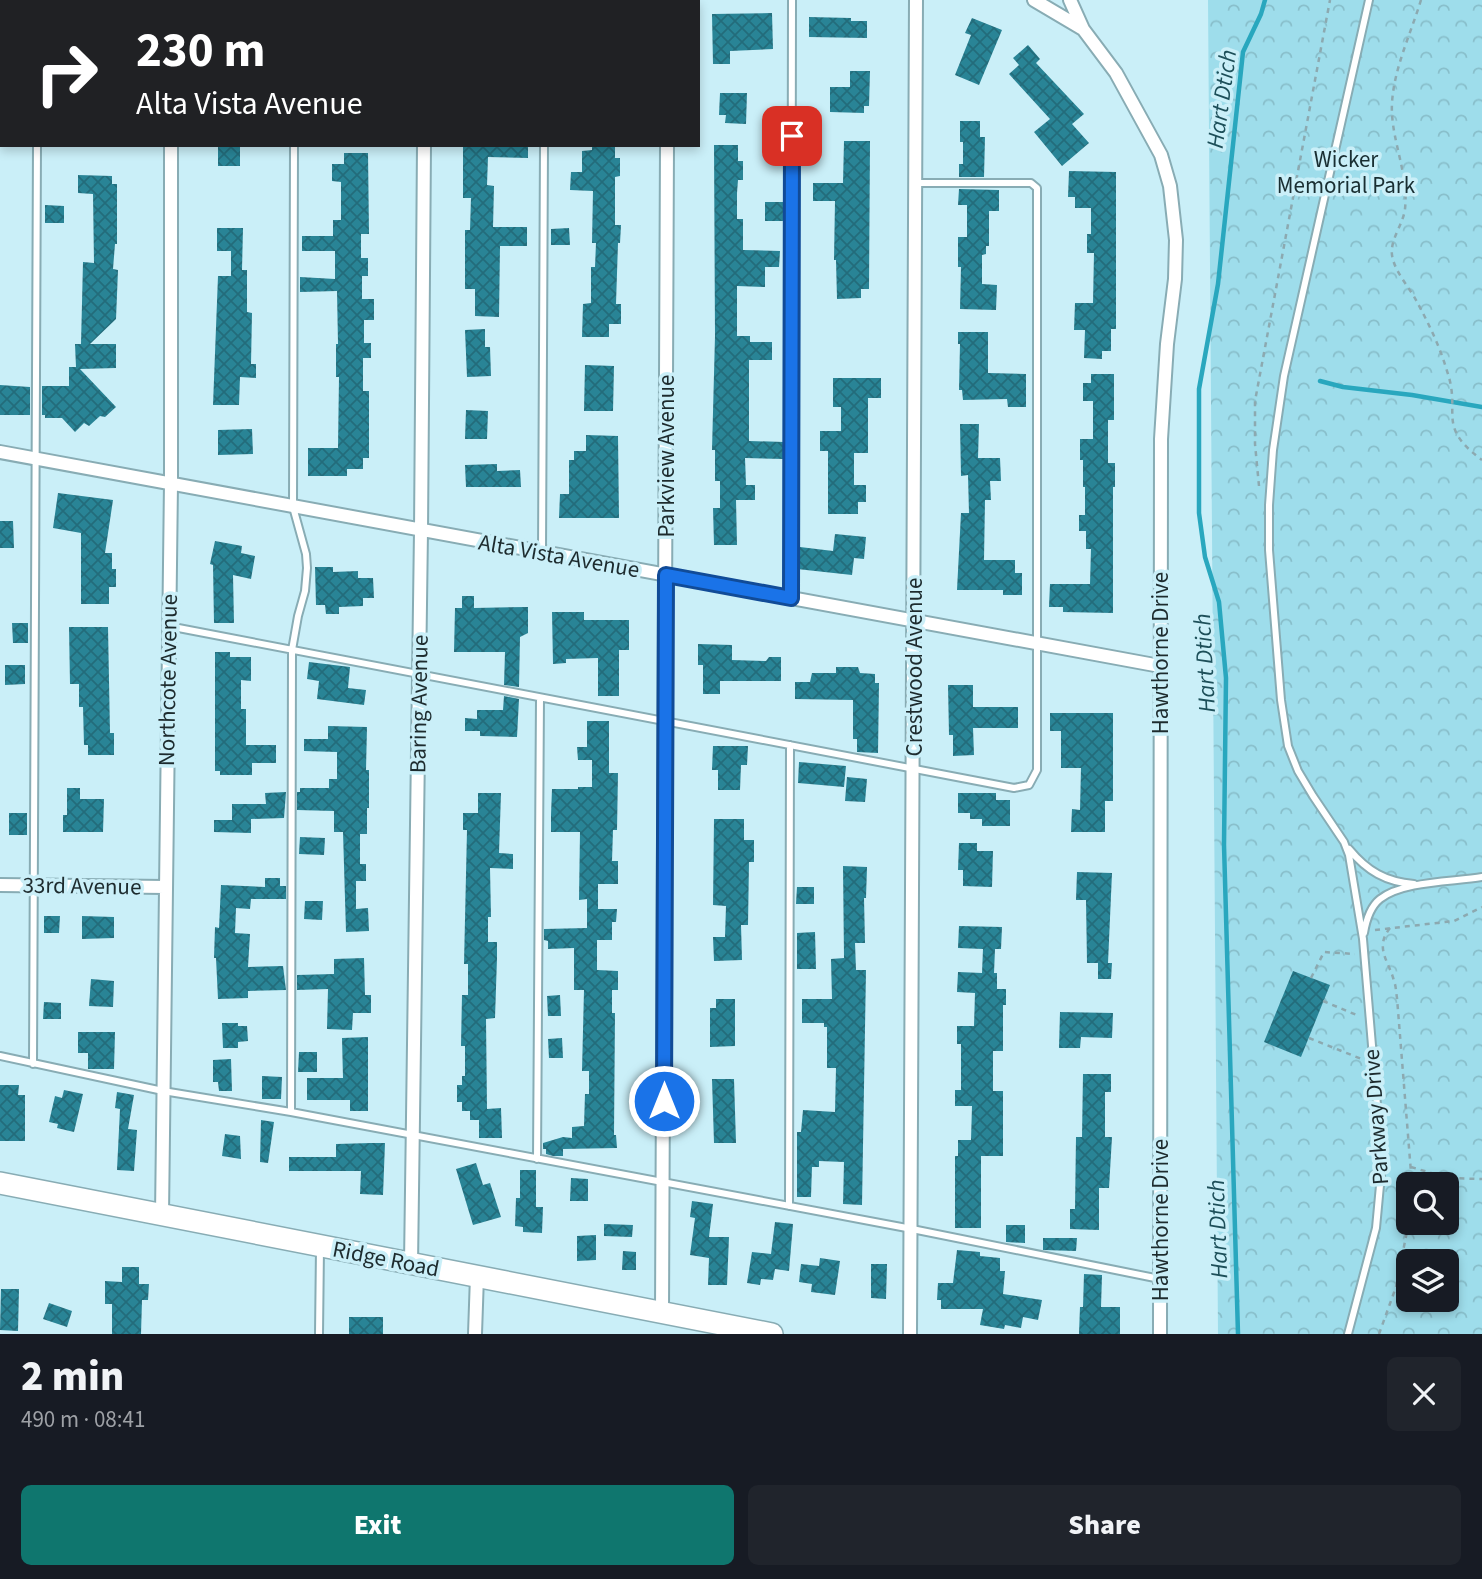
<!DOCTYPE html>
<html lang="en">
<head>
<meta charset="utf-8">
<style>
  body { margin:0; font-family:"Source Sans 3",sans-serif; background:#20242c; color:#f1f3f6; height:100vh; display:flex; flex-direction:column; font-size:26px; white-space:nowrap }
  * { box-sizing:border-box; margin:0 }
  p { font-size:23px; color:#9ea1a6 }
  .icon { flex:none; width:38px; height:38px; fill:none; stroke:currentColor; stroke-width:2; stroke-linecap:round; stroke-linejoin:round }
  .map { position:relative; height:1334px; overflow:hidden }
  .sheet { display:flex; flex-direction:column; background:#171b24; flex:1 }
  .sheet>* { flex:none }
  .hud { position:absolute; left:0px; top:0px; width:700px; height:147px; box-shadow:0 4px 10px #0003; background:#202124; color:#fff; overflow:hidden }
  .fabs { position:absolute; left:1396px; top:1172px; display:grid; gap:14px }
  .fabs a { display:grid; place-items:center; width:63px; height:63px; border-radius:10px; background:#171b24; box-shadow:0 4px 10px #0003; font-size:35px }
  .pin { position:absolute; display:grid; place-items:center; width:60px; height:60px; color:#fff; margin:-30px; border-radius:14px; box-shadow:0 4px 10px #0006 }
  .me { position:absolute; width:77px; margin:-38px; rotate:0deg; stroke-linejoin:round; filter:drop-shadow(0 0 5px #0008) }
  .turn { display:flex; align-items:center; gap:24px; height:147px; padding:0 21px; font-size:32px }
  .turn .icon { width:91px; height:91px; stroke-width:2.5 }
  .turn b { display:block; font-size:49px; line-height:60px }
  .round { display:grid; place-items:center; flex:none; width:74px; height:74px; border-radius:10px; background:#20242c }
  .overview { display:flex; align-items:center; justify-content:space-between; height:119px; padding:0 21px }
  h1 { font-size:42px; font-weight:800; line-height:52px }
  .primary-button { display:flex; gap:14px; margin-top:auto; padding:14px 21px }
  .primary-button a { flex:1; height:80px; border-radius:10px; background:#0f766e; color:#fff; font-size:28px; font-weight:800; line-height:80px; text-align:center }
  .primary-button a+a { background:#20242c; color:#f1f3f6 }
  .map>svg:first-child { display:block }
  .park { fill:url(#park-crowns); fill-rule:evenodd }
  .lines { fill:none; stroke-linecap:round; stroke-linejoin:round }
  .stream { stroke:#29a7be; stroke-width:4.5 }
  .building { fill:url(#building-cross-hatch) }
  .lane-casing { stroke:#88acb4; stroke-width:10 }
  .street-casing { stroke:#88acb4; stroke-width:16 }
  .primary-casing { stroke:#88acb4; stroke-width:24 }
  .path { stroke:#8ca9b0; stroke-width:2.5; stroke-dasharray:5 5; stroke-linecap:butt }
  .lane { stroke:#fff; stroke-width:6 }
  .street { stroke:#fff; stroke-width:12 }
  .primary { stroke:#fff; stroke-width:21 }
  .route-casing { stroke:#114b97; stroke-width:18 }
  .route { stroke:#1a73e8; stroke-width:12 }
  .labels { text-anchor:middle; dominant-baseline:central; stroke-width:7; stroke-linejoin:round; paint-order:stroke }
  .park-label { font-size:23px; fill:#192e32; stroke:#caeff8 }
  .street-label { font-size:23px; fill:#1d2b2e; stroke:#caeff8 }
  .water-label { font-size:24px; font-style:italic; fill:#1d4f59; stroke:#caeff8 }
</style>
</head>
<body>
<div class="map">
<svg width="1482" height="1334" viewBox="0 0 1482 1334">
  <defs>
    <pattern id="park-crowns" width="20" height="18" patternUnits="userSpaceOnUse" patternTransform="scale(1.75)"><rect width="20" height="18" fill="#9eddeb"/><path d="M2 6a3 3 0 1 1 6 0M12 15a3 3 0 1 1 6 0" fill="none" stroke="#88beca"/></pattern>
    <pattern id="building-cross-hatch" width="8" height="8" patternUnits="userSpaceOnUse" patternTransform="scale(1.75)"><rect width="8" height="8" fill="#298496"/><path d="M0 0l8 8M0 8l8-8" fill="none" stroke="#236c7b"/></pattern>
  </defs>
  <rect width="100%" height="100%" fill="#caeff8"/>
  <!-- park -->
  <path class="park" d="M1208,0H1482V1334H1218ZM1409,1185H1447V1223H1409ZM1409,1262H1447V1300H1409Z"/>
  <g class="lines">
    <!-- stream -->
    <path class="stream" d="M1320,381L1343,387L1412,395L1482,407
      M1238,1334L1224,845L1226,678L1219,602L1205,557L1199,513V389L1218,284L1243,52L1261,14L1265,0"/>
  </g>
  <!-- building -->
  <path class="building" d="M772,13L773,49L730,51V64H713L712,14Z
    M809,17L851,18V21H867V38L809,37Z
    M972,18L1002,30L979,85L955,75L971,35L965,33Z
    M1028,45L1040,59L1036,63L1084,114L1072,124L1089,143L1062,166L1034,132L1050,119L1009,74L1019,65L1013,58Z
    M850,71H870L869,106H864V113L830,112V87H850Z
    M720,93H747L746,124L725,123L726,115H719Z
    M960,121H980V137H985L984,177H959V164H963V142H960Z
    M801,134L819,135V154L800,153Z
    M844,141H870L869,289H861V298L837,299L836,260H834L835,201H813V183H843Z
    M218,145H240V166H218Z
    M463,145H528V158L488,157L487,185L494,186L493,227H527V246H500L499,317L475,316V289H465V230H470L471,198H463Z
    M592,145H615V158H620V176L615,177V225H621L620,243H618L616,304H621V324H609V337H582L583,304L591,303V267H595L596,243H592L593,191L570,190L571,172H582V151L592,150Z
    M714,145H738V161H743V180H738L737,193V219H743V250L780,251L779,267H765V287L737,286V336H750V342H772V360H749V441L784,442V459L745,458L746,485H755V500H736L737,545H714L713,508H720V481H715V450H712L715,336Z
    M344,153H368L369,234H361V258H368V276H362V299H374V320H364V343H371V358H363V391H369V458H363V469H347V476H308V448H338L339,377H336V344H338L337,291L300,292V277L335,279V251H302V236H333V220H341V182L332,181V164H344Z
    M1069,171L1116,172V329H1111V351H1102V359L1084,358L1085,330H1074L1075,303H1093L1094,253H1087V234H1091V208H1075V197H1068Z
    M78,175L112,176V184H117V244H115L113,269L118,270L116,319L90,344H116V368L80,369L116,407L105,417L100,416L89,426L84,423L75,432L62,418H45V415H42V386H69V367H76L75,344H81L83,262L94,263L93,194L78,193Z
    M959,189L999,190V211H989V246H986V254L982,255V284L997,285L996,310L960,309L961,267H958V237H967V205H958Z
    M765,202H784L783,221H765Z
    M45,205L64,206V223H45Z
    M217,228H243L242,270H247V312L252,313L251,364H256V378L240,377L239,405H213L218,276H231V251H217Z
    M569,228L570,245H551V229Z
    M485,329V347H490L491,376L467,377L465,330Z
    M958,332H988V373L1026,374V407H1008L1007,399L963,400L962,390H959L960,344H958Z
    M585,365L614,366L613,411H584Z
    M1091,374H1114V420H1108V463H1115V487H1113V613L1063,612V607H1049L1050,584H1090L1091,549H1086V531H1079V515H1085V487H1083V460H1080V439H1093V401H1083V383H1091Z
    M833,378H881V398H868V453H854V485H866V502H858V514H828V451H820V431H841V407H833Z
    M0,385L30,387V415H0Z
    M466,410L488,411L487,439H465Z
    M960,424H979L978,458H1000L1001,481H990L991,500H985L984,560H1015V573H1022V595H1003V590H957L961,513H969L968,475L961,476Z
    M252,429L253,454L218,455V430Z
    M586,435L618,436L619,518H559L560,494H569V460H574V451H586Z
    M497,464V471L520,470L521,487H466L465,465Z
    M58,493L113,500L105,553H112V569H116V587H109V604H81V533L53,528Z
    M0,521H13L14,548H0Z
    M835,534L866,537L864,559L854,558L852,575L797,569L800,547L833,551Z
    M215,541L242,546L241,553L255,556L251,579L233,575L234,623H214L213,565L210,564Z
    M315,567H333V572L358,571V578H373L374,598H363V606L339,607V614H326L325,605H316Z
    M462,596H474V608L528,607V633L520,637L519,687L504,685L505,652H454L455,608H462Z
    M552,612H584V620H629V650H619V696H598V658L566,659V663L553,664Z
    M12,623H28V643H13Z
    M69,627H108L110,733H114V755H88V745H84L83,707H79V684H70Z
    M698,644L732,645V660L766,661L769,657H781V681H720V694H703V665H698Z
    M215,652H230V657H251V681L241,680V709H246V745H276V763H252V775H220V771H215Z
    M309,662L350,667L348,688L366,690L364,705L317,699L319,681L307,679Z
    M5,665H25V684L5,685Z
    M836,667H858L860,673L875,674V683H879L878,753L857,752V739H853V700L795,699V682H810L812,673H836Z
    M948,685H973V707H1018V728H973L974,755L953,756V735H949Z
    M504,696L519,699L517,737L480,736V731H465V718L477,719V710H503Z
    M1050,713H1113V801H1105V832H1071L1072,809L1080,810L1081,768H1061V731H1050Z
    M587,721H609V773H618L617,830H613L612,861H618V884H598V909H617L616,922H612V940H597V970L618,971V990H612V1013H615L614,1135H616L617,1148L563,1149V1156H553L546,1154V1149H543V1143L563,1137L572,1138V1127L584,1126L585,1094H589V1071H582L584,990H574V948L548,949V941L544,940V929L587,928V899L579,900L580,832H551V815L552,789H578V787H592V760H578L577,747H587Z
    M328,726L367,727L366,770H369V808H367V834H360V864H366V881H356V909L368,908L369,931L346,932L343,832H334V811L297,810V792H300V788H329V779H337V752L304,751V739H328Z
    M713,746H748L747,765H741L740,790H718V770H712Z
    M799,762L846,766L844,787L798,783Z
    M847,777L867,779L865,802L845,801Z
    M67,788H80V799H104L103,832H63V815H67Z
    M286,792L284,818L251,819V833L214,832V820H232V804H266L265,793Z
    M478,793H501L499,853L513,854V869L490,868L491,917H488V942H497V958L495,1018L486,1019L487,1109L501,1108L502,1138H479V1120H470V1111H462V1102H457V1085H462V1076H465V1046H461L462,995H468V964H464L467,830H463V813H478Z
    M958,793H996V800H1010V826H982V819H970V813H958Z
    M9,813H27V835H9Z
    M714,819H744V840H754V862H749L748,925H741L742,960L714,961L713,937H725L726,906L713,905Z
    M300,837L325,838L324,855L299,854Z
    M959,843H977V851H993L992,887L963,886V870H958Z
    M843,866L867,867L866,898H864L865,943H855L856,970H866L862,1205L843,1204L844,1162L819,1161V1167H812L811,1197H797V1132H801L803,1110L835,1112L836,1068H827V1027H824V1023H802V999H832L831,959L844,958Z
    M1077,872L1112,873L1108,963H1112L1111,979H1098V963H1087L1086,900H1076Z
    M265,878H280V886H286V899H251L250,909L236,908L235,933L250,934L248,967L283,966L286,990L248,991V998L218,999L216,958H214L215,927L219,928L221,885L265,887Z
    M797,887H814V904H796Z
    M305,901H323L322,920L304,919Z
    M44,916H60L59,933H44Z
    M82,916L114,917V938L82,939Z
    M959,926L1002,927L1001,949H995L994,973H997V989H1006V1005H1003V1051H993V1091H1003V1156H981V1228H955V1156H958V1140H971L972,1106H955V1090H961V1044H957V1026H974L975,993L957,992L958,972L982,973L983,949L958,948Z
    M815,932L816,969H797V933Z
    M364,958L365,995H371V1013H353L352,1030L327,1029L328,989L297,990V975L334,974V959Z
    M1293,971L1330,985L1301,1057L1264,1042Z
    M91,979L114,981L113,1007L89,1006Z
    M560,995L561,1016H548L547,996Z
    M716,999H735V1046L710,1047V1008H716Z
    M44,1002L61,1003V1019H43Z
    M1060,1012L1113,1013L1112,1038L1081,1037L1080,1048H1059Z
    M222,1023H238V1026H247L248,1041L238,1042V1048H223Z
    M78,1032H115L114,1069H88V1053H78Z
    M368,1037V1111H350V1100H307V1078H343L342,1038Z
    M562,1038L563,1058H549L548,1039Z
    M299,1052H317V1072H298Z
    M231,1059L232,1091H219L218,1082H213V1060Z
    M1083,1074H1111V1092H1105V1137H1112L1109,1188H1099V1230L1070,1229V1209H1075L1076,1137H1082Z
    M262,1076L282,1077L281,1099H262Z
    M712,1079H734L736,1143H714Z
    M0,1085H19L18,1095H25V1141H0Z
    M64,1090L83,1094L74,1132L57,1128L58,1124L49,1122L55,1096L62,1098Z
    M117,1092L134,1095L128,1129L137,1130L134,1171L117,1170L120,1109L115,1108Z
    M261,1120L274,1122L268,1163L260,1162Z
    M225,1134L240,1136L241,1159L222,1156Z
    M371,1143H385L383,1195L360,1194L361,1171H289V1157H336V1144Z
    M476,1163L483,1185L490,1183L501,1217L473,1225L456,1169Z
    M520,1170H536V1207H543L542,1233L523,1232V1227L515,1226L516,1198H520Z
    M571,1178L588,1179V1201H570Z
    M692,1201L713,1204L709,1237H729L727,1285H708L709,1258L690,1255L695,1218L690,1217Z
    M775,1222L793,1224L789,1271L775,1269L773,1280L761,1279L760,1285L747,1283L752,1252L771,1254Z
    M604,1224L633,1225L632,1237L604,1236Z
    M1006,1225H1025V1243L1006,1242Z
    M596,1235V1260L577,1261V1236Z
    M1043,1238H1077L1076,1251L1043,1250Z
    M957,1250L980,1252V1256L1000,1258V1271H1005L1003,1294L1042,1300L1038,1320L1023,1317L1021,1328L1005,1325L1004,1329L980,1325L983,1309H941V1300H937L938,1283H953Z
    M623,1251L636,1252V1270H622Z
    M820,1258L840,1261L835,1295L811,1292L812,1284L799,1282L801,1264L819,1266Z
    M871,1264H887L886,1299L871,1298Z
    M122,1267H139V1284H149L148,1300H142L141,1334H112V1304H105V1281L122,1282Z
    M1084,1274L1102,1275L1101,1307H1120V1334H1079L1080,1307H1083Z
    M1,1289H19L18,1331L0,1330Z
    M49,1303L72,1311L67,1327L43,1319Z
    M349,1317H383V1334H349Z"/>
  <g class="lines">
    <defs>
      <path id="lane" d="M37,2V0
        M295,2V0
        M544,2V0
        M542,553L544,145
        M791,598L792,0
        M168,626L1014,788L1029,785L1037,770V188L1031,183H916
        M1349,849C1367,871 1386,882 1414,884
        M1364,933C1366,921 1370,907 1380,899C1403,881 1453,882 1482,877
        M0,1056L163,1091L291,1112L912,1229L1160,1279
        M33,1064L37,145
        M291,1112L292,650L298,616L305,591L307,568L306,554L293,507L294,145
        M537,1159L540,698
        M789,1206L790,745
        M319,1334L320,1248
        M1348,1334L1376,1228L1382,1164L1363,939L1349,855L1344,842L1313,796L1298,771L1288,746L1281,700L1269,550V505L1273,450L1284,376L1369,0"/>
      <path id="street" d="M1034,0L1083,29
        M1070,0L1083,29L1116,73L1161,155L1170,186L1176,240L1175,279L1167,344L1161,439L1160,1334
        M172,2V0
        M425,2V0
        M668,2V0
        M0,452L1160,666
        M0,885L165,887
        M162,1215L171,483V145
        M411,1264L421,531L424,145
        M662,1313L667,145
        M475,1334L477,1276
        M910,1334L916,0"/>
      <path id="primary" d="M0,1183L772,1334"/>
    </defs>
    <!-- lane casing -->
    <use href="#lane" class="lane-casing"/>
    <!-- street casing -->
    <use href="#street" class="street-casing"/>
    <!-- primary casing -->
    <use href="#primary" class="primary-casing"/>
    <!-- path -->
    <path class="path" d="M1421,0C1411,33 1394,68 1392,103C1390,138 1409,173 1405,209C1403,225 1390,239 1392,255C1394,271 1410,288 1417,302C1429,324 1440,347 1447,371C1462,414 1435,425 1482,460
      M1259,486L1255,444V401L1330,0
      M1390,928C1374,948 1389,961 1394,981C1396,986 1396,992 1397,998L1412,1185
      M1375,930L1454,921L1482,907
      M1311,978L1324,952L1355,954
      M1323,1001L1359,1016
      M1309,1038L1364,1060
      M1411,1167L1448,1178L1482,1179
      M1379,1334L1396,1287L1409,1221"/>
    <!-- lane -->
    <use href="#lane" class="lane"/>
    <!-- street -->
    <use href="#street" class="street"/>
    <!-- primary -->
    <use href="#primary" class="primary"/>
  </g>
  <g class="lines">
    <defs>
      <path id="route" d="M664,1101L666,575L791,598L792,136"/>
    </defs>
    <!-- route casing -->
    <use href="#route" class="route-casing"/>
    <!-- route -->
    <use href="#route" class="route"/>
  </g>
  <g class="labels">
    <!-- park labels -->
    <g class="park-label">
      <text x="1346" y="159">Wicker<tspan x="1346" dy="26">Memorial Park</tspan></text>
    </g>
    <!-- street labels -->
    <g class="street-label">
      <text transform="translate(666 456) rotate(-90)">Parkview Avenue</text>
      <text transform="translate(559 556) rotate(10)">Alta Vista Avenue</text>
      <text transform="translate(1160 653) rotate(-90)">Hawthorne Drive</text>
      <text transform="translate(914 667) rotate(-90)">Crestwood Avenue</text>
      <text transform="translate(168 680) rotate(-89)">Northcote Avenue</text>
      <text transform="translate(419 704) rotate(-89)">Baring Avenue</text>
      <text transform="translate(82 886) rotate(1)">33rd Avenue</text>
      <text transform="translate(1376 1117) rotate(-94)">Parkway Drive</text>
      <text transform="translate(1160 1220) rotate(-90)">Hawthorne Drive</text>
      <text transform="translate(386 1259) rotate(11)">Ridge Road</text>
    </g>
    <!-- water labels -->
    <g class="water-label">
      <text transform="translate(1222 99) rotate(-82)">Hart Dtich</text>
      <text transform="translate(1205 663) rotate(-93)">Hart Dtich</text>
      <text transform="translate(1218 1229) rotate(-92)">Hart Dtich</text>
    </g>
  </g>
</svg>
<div class="fabs">
<a><svg class="icon" aria-label="search" viewBox="0 0 24 24"><circle cx="10" cy="10" r="6"/><path d="M15 15l6 6"/></svg></a>
<a><svg class="icon" aria-label="layers" viewBox="0 0 24 24"><path d="M12 4l9 5-9 5-9-5zM3 14l9 5 9-5"/></svg></a>
</div>
<div class="pin" style="left:792px;top:136px;background:#d93025"><svg class="icon" aria-label="arrive" viewBox="0 0 24 24"><path d="M6 21V4h12l-3 4 3 4H6"/></svg></div>
<svg class="me" style="left:664px;top:1101px" viewBox="-20 -20 40 40"><circle r="17" fill="#1a73e8" stroke="#fff" stroke-width="3"/><path d="M0-11L8 9 0 5-8 9z" fill="#fff"/></svg>
<div class="hud">
<div class="turn"><svg class="icon" aria-label="right" viewBox="0 0 24 24"><path d="M7 20v-9h11M14 6l5 5-5 5"/></svg><div><b>230 m</b>Alta Vista Avenue</div></div>
</div>
</div>
<section class="sheet">
<div class="overview"><div><h1>2 min</h1><p>490 m · 08:41</p></div><a class="round"><svg class="icon" aria-label="close" viewBox="0 0 24 24"><path d="M6 6l12 12M18 6L6 18"/></svg></a></div>
<div class="primary-button"><a>Exit</a><a>Share</a></div>
</section>
</body>
</html>
